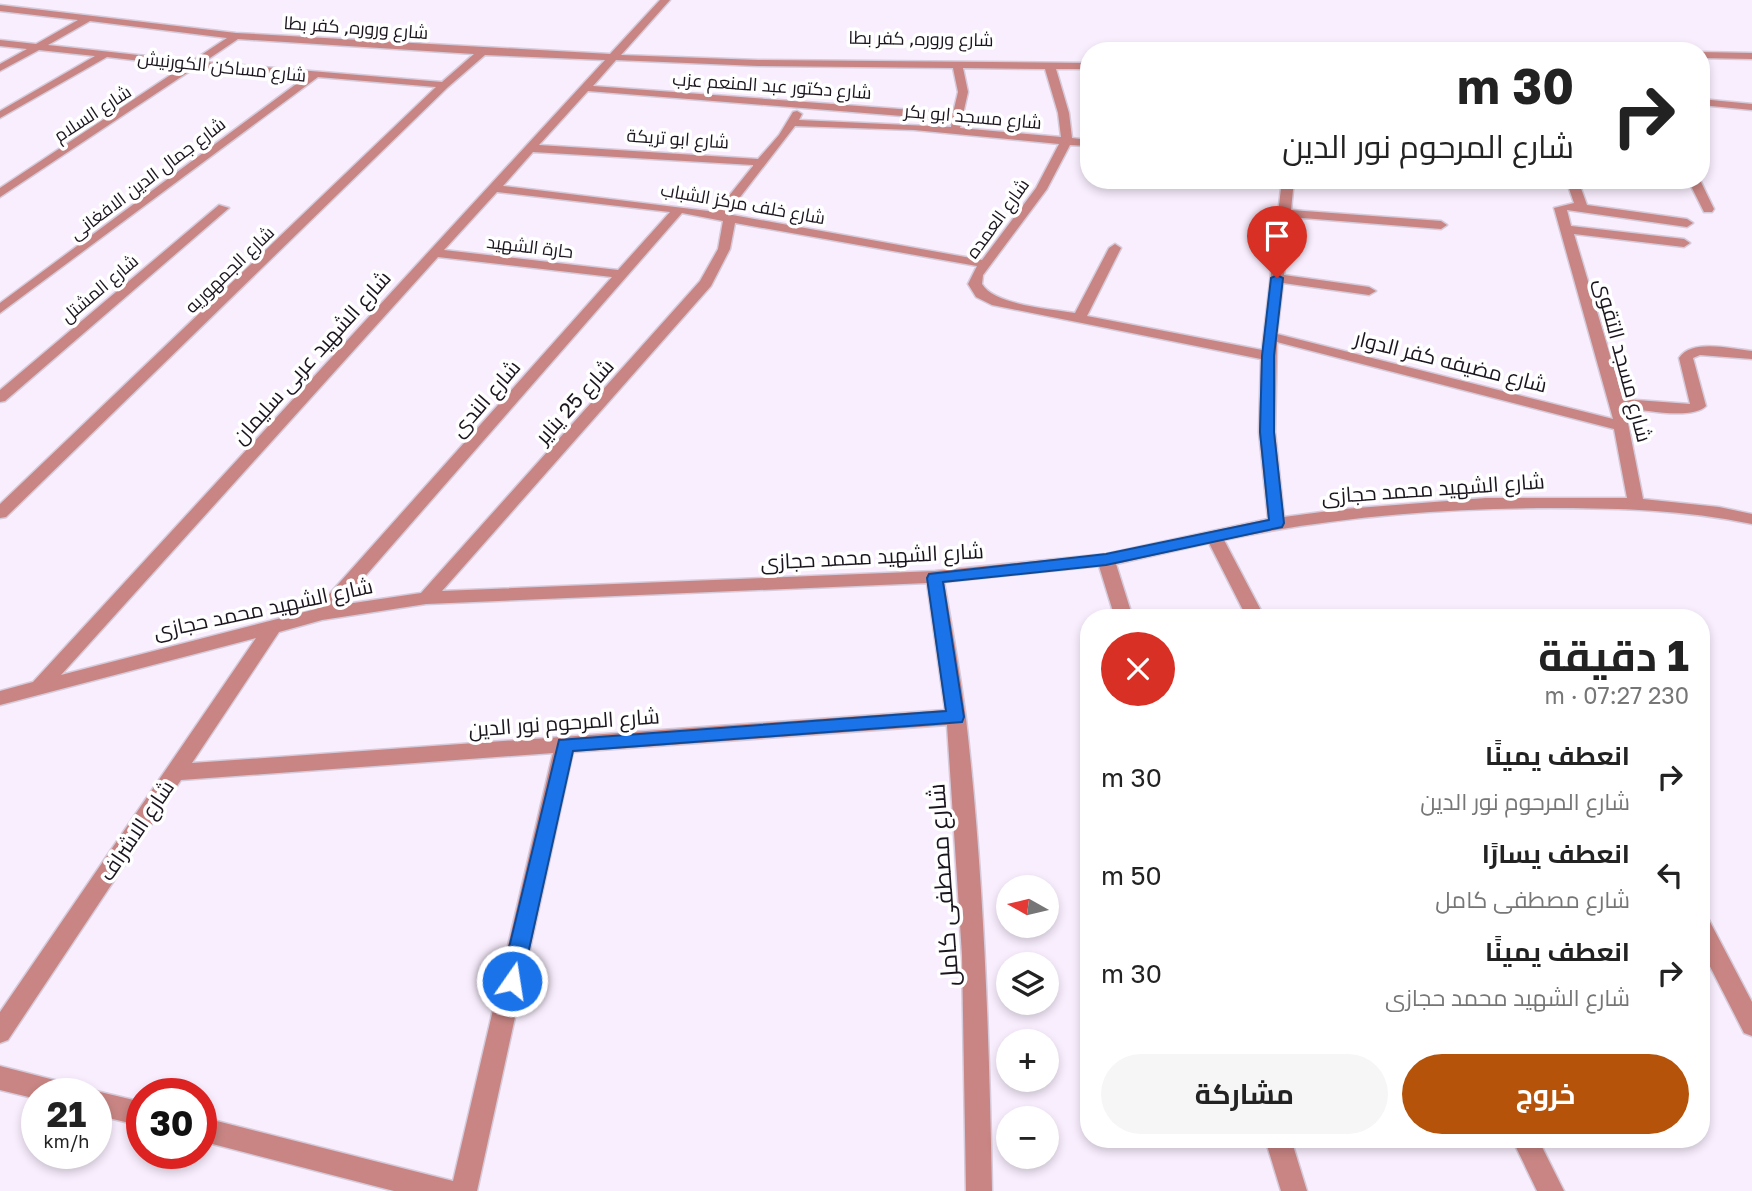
<!DOCTYPE html>
<html lang="ar">
<head>
<meta charset="utf-8">
<style>
  body { margin:0; font-family:"Golos Text",Cairo,sans-serif; background:#f6f6f6; color:#222; direction:rtl; height:100vh; display:flex; flex-direction:column; font-size:26px; white-space:nowrap }
  * { box-sizing:border-box; margin:0 }
  p { font-size:23px; color:#767676 }
  .icon { flex:none; width:38px; height:38px; fill:none; stroke:currentColor; stroke-width:2; stroke-linecap:round; stroke-linejoin:round }
  .map { position:relative; flex:1; overflow:hidden; direction:ltr }
  .sheet { position:absolute; left:1080px; top:609px; width:630px; height:539px; display:flex; flex-direction:column; background:#fff; border-radius:28px; box-shadow:0 4px 10px #0003; direction:rtl }
  .sheet>* { flex:none }
  .hud { position:absolute; left:1080px; top:42px; width:630px; height:147px; border-radius:28px; box-shadow:0 4px 10px #0003; direction:rtl; background:#fff; color:#222; overflow:hidden }
  .needle { width:46px; rotate:278deg }
  .fabs { position:absolute; left:996px; top:875px; display:grid; gap:14px }
  .fabs a { display:grid; place-items:center; width:63px; height:63px; border-radius:50%; background:#fff; box-shadow:0 4px 10px #0003; font-size:35px }
  .speed { position:absolute; left:21px; top:1078px; display:flex; gap:14px; font-size:35px; font-weight:700; text-align:center }
  .speed>* { display:grid; place-content:center; width:91px; height:91px; border-radius:50%; background:#fff; box-shadow:0 4px 10px #0003; line-height:1 }
  .speed small { font-size:18px; font-weight:400 }
  .speed .limit { border:10px solid #d22; background:#fff; color:#111 }
  .pin { position:absolute; display:grid; place-items:center; width:60px; height:60px; color:#fff; margin:-72px -30px; border-radius:50% 50% 50% 0; rotate:-45deg; box-shadow:0 0 7px #0007 }
  .pin .icon { rotate:45deg }
  .me { position:absolute; width:77px; margin:-38px; rotate:13deg; stroke-linejoin:round; filter:drop-shadow(0 0 5px #0008) }
  .turn { display:flex; align-items:center; gap:24px; height:147px; padding:0 21px; font-size:32px }
  .turn .icon { width:91px; height:91px; stroke-width:2.5 }
  .turn b { display:block; font-size:49px; line-height:60px }
  .round { display:grid; place-items:center; flex:none; width:74px; height:74px; border-radius:37px; background:#f6f6f6 }
  .headline { display:flex; align-items:center; justify-content:space-between; height:119px; padding:0 21px }
  h1 { font-size:42px; font-weight:700; line-height:52px }
  .action { display:flex; gap:14px; margin-top:auto; padding:14px 21px }
  .action a { flex:1; height:80px; border-radius:42px; background:#b45309; color:#fff; font-size:28px; font-weight:700; line-height:80px; text-align:center }
  .action a+a { background:#f6f6f6; color:#222 }
  ul { padding:0; list-style:none }
  li { display:flex; align-items:center; gap:21px; height:98px; padding:0 21px }
  li div { flex:1 }
  li b { display:block; font-size:26px }
  li em { font-style:normal }
  .map>svg:first-child { display:block }
  .lines { fill:none; stroke-linecap:round; stroke-linejoin:round }
  .minor-casing { stroke:#d5cbda; stroke-width:3 }
  .minor { fill:#c88583; fill-rule:evenodd }
  .route { fill:#1a73e8; stroke:#114b97; stroke-width:2 }
  .labels { text-anchor:middle; dominant-baseline:central; stroke-width:7; stroke-linejoin:round; paint-order:stroke }
  .far-street-label { font-size:18px; fill:#1b151e; stroke:#fff }
  .street-label { font-size:21px; fill:#1b151e; stroke:#fff }
  .near-street-label { font-size:24px; fill:#1b151e; stroke:#fff }
</style>
</head>
<body>
<div class="map">
<svg width="1752" height="1191" viewBox="0 0 1752 1191">
  <rect width="100%" height="100%" fill="#f9eefe"/>
  <g class="lines">
    <defs>
      <path id="minor" d="M660,0H670L621,55L758,60L1088,63V69H1056L1069,113L1072,138L1088,140V146L1070,145L1047,189L983,275L982,284C994,305 1051,309 1075,313L1109,248L1115,244L1121,248L1087,316L1262,350L1282,180H1294L1291,210L1441,221L1447,225L1441,229L1290,217L1284,275L1369,287L1376,291L1369,295L1283,283L1277,334L1613,419L1554,208L1574,203L1566,180H1578L1587,205L1687,219L1693,223L1687,227L1567,210L1571,226L1684,239L1690,243L1684,247L1574,234L1623,399L1690,404L1679,358C1692,338 1732,349 1752,351V359L1700,355L1693,358L1706,406C1692,420 1645,410 1625,408L1643,499L1719,507L1752,514V524C1685,510 1619,508 1551,508C1442,508 1331,517 1224,540L1265,618H1247L1209,543L1116,564L1133,618H1115L1099,566L944,582C952,627 960,673 966,719C984,875 989,1033 992,1191H966L962,955L947,725L573,752L477,1191H394L201,1141V1117L453,1181L553,753L181,780L8,1040L0,1043V1012L256,638L0,705V691L33,682L605,60L485,55L448,87L6,517L0,518V504L436,87L318,77L0,313V303L307,76L196,67L0,197V188L184,66L107,57L0,118V111L95,56L39,50L0,71V64L27,49L0,46V40L36,44L78,20L0,11V5L236,33L610,54ZM90,21L227,38L192,61L48,45ZM238,39L474,54L442,82L204,62ZM616,60L758,66L953,68L958,92L953,113L593,86ZM963,68L1045,69L1058,113L1061,137L960,128L968,92ZM588,91L952,120L951,127L799,120L802,114L797,111L793,112L779,135L758,159L539,145ZM795,126L914,130L1059,144L1036,188L982,260L727,214ZM533,152L753,165V166L716,212L503,186ZM497,192L670,212L618,270L444,250ZM682,213L723,221L718,249L700,281L421,593L340,605ZM735,223L977,266L968,284L976,297L992,305L1261,359L1259,432L1268,519L1106,554L935,571L442,591L711,286L730,249ZM438,257L612,277L316,609L61,675ZM1277,342L1614,429L1627,498H1486L1344,509L1284,517L1275,432ZM927,583L945,710L192,763L279,632L322,620L426,604Z
        M1701,52L1752,53V59L1701,58Z
        M1701,99L1752,104V110L1701,105Z
        M1688,180H1700L1714,209L1712,212H1704Z
        M219,205L229,208L5,401L0,402V390Z
        M1701,917L1709,920L1752,1002V1036L1744,1033L1701,949Z
        M0,1066L62,1082L71,1086L74,1094H37V1099L0,1090Z
        M96,1091L142,1102V1126L96,1115V1094H89Z
        M1265,1139H1291L1307,1191H1281Z
        M1512,1139H1538L1564,1191H1537Z"/>
    </defs>
    <!-- minor casing -->
    <use href="#minor" class="minor-casing"/>
    <!-- minor -->
    <use href="#minor" class="minor"/>
  </g>
  <!-- route -->
  <path class="route" d="M1277,275L1283,278L1274,356V432L1284,523L1282,527L1106,565L943,582L964,717L962,722L573,751L522,981L519,988L512,990L504,988L501,981L559,740L946,711L927,578L929,574L1106,554L1269,520L1260,432L1262,356L1271,278Z"/>
  <g class="labels">
    <!-- far-street labels -->
    <g class="far-street-label">
      <text transform="translate(356 27) rotate(4)">شارع وروره, كفر بطا</text>
      <text transform="translate(921 38) rotate(1)">شارع وروره, كفر بطا</text>
      <text transform="translate(222 66) rotate(6)">شارع مساكن الكورنيش</text>
      <text transform="translate(772 85) rotate(4)">شارع دكتور عبد المنعم عزب</text>
      <text transform="translate(92 113) rotate(-33)">شارع السلام</text>
      <text transform="translate(973 116) rotate(5)">شارع مسجد ابو بكر</text>
      <text transform="translate(678 138) rotate(4)">شارع ابو تريكة</text>
      <text transform="translate(147 178) rotate(-37)">شارع جمال الدين الافغانى</text>
      <text transform="translate(743 203) rotate(10)">شارع خلف مركز الشباب</text>
      <text transform="translate(997 218) rotate(-54)">شارع العمده</text>
      <text transform="translate(530 246) rotate(7)">حارة الشهيد</text>
      <text transform="translate(229 269) rotate(-44)">شارع الجمهوريه</text>
      <text transform="translate(99 288) rotate(-40)">شارع المشتل</text>
    </g>
    <!-- street labels -->
    <g class="street-label">
      <text transform="translate(311 357) rotate(-48)">شارع الشهيد عربى سليمان</text>
      <text transform="translate(1624 360) rotate(75)">شارع مسجد التقوى</text>
      <text transform="translate(1451 361) rotate(14)">شارع مضيفه كفر الدوار</text>
      <text transform="translate(485 398) rotate(-49)">شارع الندى</text>
      <text transform="translate(574 401) rotate(-48)">شارع 25 يناير</text>
      <text transform="translate(1433 488) rotate(-4)">شارع الشهيد محمد حجازى</text>
      <text transform="translate(872 556) rotate(-3)">شارع الشهيد محمد حجازى</text>
      <text transform="translate(263 608) rotate(-12)">شارع الشهيد محمد حجازى</text>
      <text transform="translate(564 722) rotate(-4)">شارع المرحوم نور الدين</text>
      <text transform="translate(136 830) rotate(-56)">شارع الاشراف</text>
    </g>
    <!-- near-street labels -->
    <g class="near-street-label">
      <text transform="translate(942 885) rotate(-94)">شارع مصطفى كامل</text>
    </g>
  </g>
</svg>
<div class="fabs">
<a><svg class="needle" viewBox="-14 -14 28 28"><path d="M0-13l5 13h-10z" fill="#e53935"/><path d="M0 13l5-13h-10z" fill="#767676"/></svg></a>
<a><svg class="icon" aria-label="layers" viewBox="0 0 24 24"><path d="M12 4l9 5-9 5-9-5zM3 14l9 5 9-5"/></svg></a>
<a>+</a>
<a>−</a>
</div>
<div class="speed"><div>21<small>km/h</small></div><div class="limit">30</div></div>
<div class="pin" style="left:1277px;top:278px;background:#d93025"><svg class="icon" aria-label="arrive" viewBox="0 0 24 24"><path d="M6 21V4h12l-3 4 3 4H6"/></svg></div>
<svg class="me" style="left:512px;top:981px" viewBox="-20 -20 40 40"><circle r="17" fill="#1a73e8" stroke="#fff" stroke-width="3"/><path d="M0-11L8 9 0 5-8 9z" fill="#fff"/></svg>
<div class="hud">
<div class="turn"><svg class="icon" aria-label="right" viewBox="0 0 24 24"><path d="M7 20v-9h11M14 6l5 5-5 5"/></svg><div><b>30 m</b>شارع المرحوم نور الدين</div></div>
</div>
<section class="sheet">
<div class="headline"><div><h1>1 دقيقة</h1><p>230 m · 07:27</p></div><a class="round" style="background:#d93025;color:#fff"><svg class="icon" aria-label="close" viewBox="0 0 24 24"><path d="M6 6l12 12M18 6L6 18"/></svg></a></div>
<ul>
<li><svg class="icon" aria-label="right" viewBox="0 0 24 24"><path d="M7 20v-9h11M14 6l5 5-5 5"/></svg><div><b>انعطف يمينًا</b><p>شارع المرحوم نور الدين</p></div><em>30 m</em></li>
<li><svg class="icon" aria-label="left" viewBox="0 0 24 24"><path d="M17 20v-9H6M10 6l-5 5 5 5"/></svg><div><b>انعطف يسارًا</b><p>شارع مصطفى كامل</p></div><em>50 m</em></li>
<li><svg class="icon" aria-label="right" viewBox="0 0 24 24"><path d="M7 20v-9h11M14 6l5 5-5 5"/></svg><div><b>انعطف يمينًا</b><p>شارع الشهيد محمد حجازى</p></div><em>30 m</em></li>
</ul>
<div class="action"><a>خروج</a><a>مشاركة</a></div>
</section>
</div>
</body>
</html>
